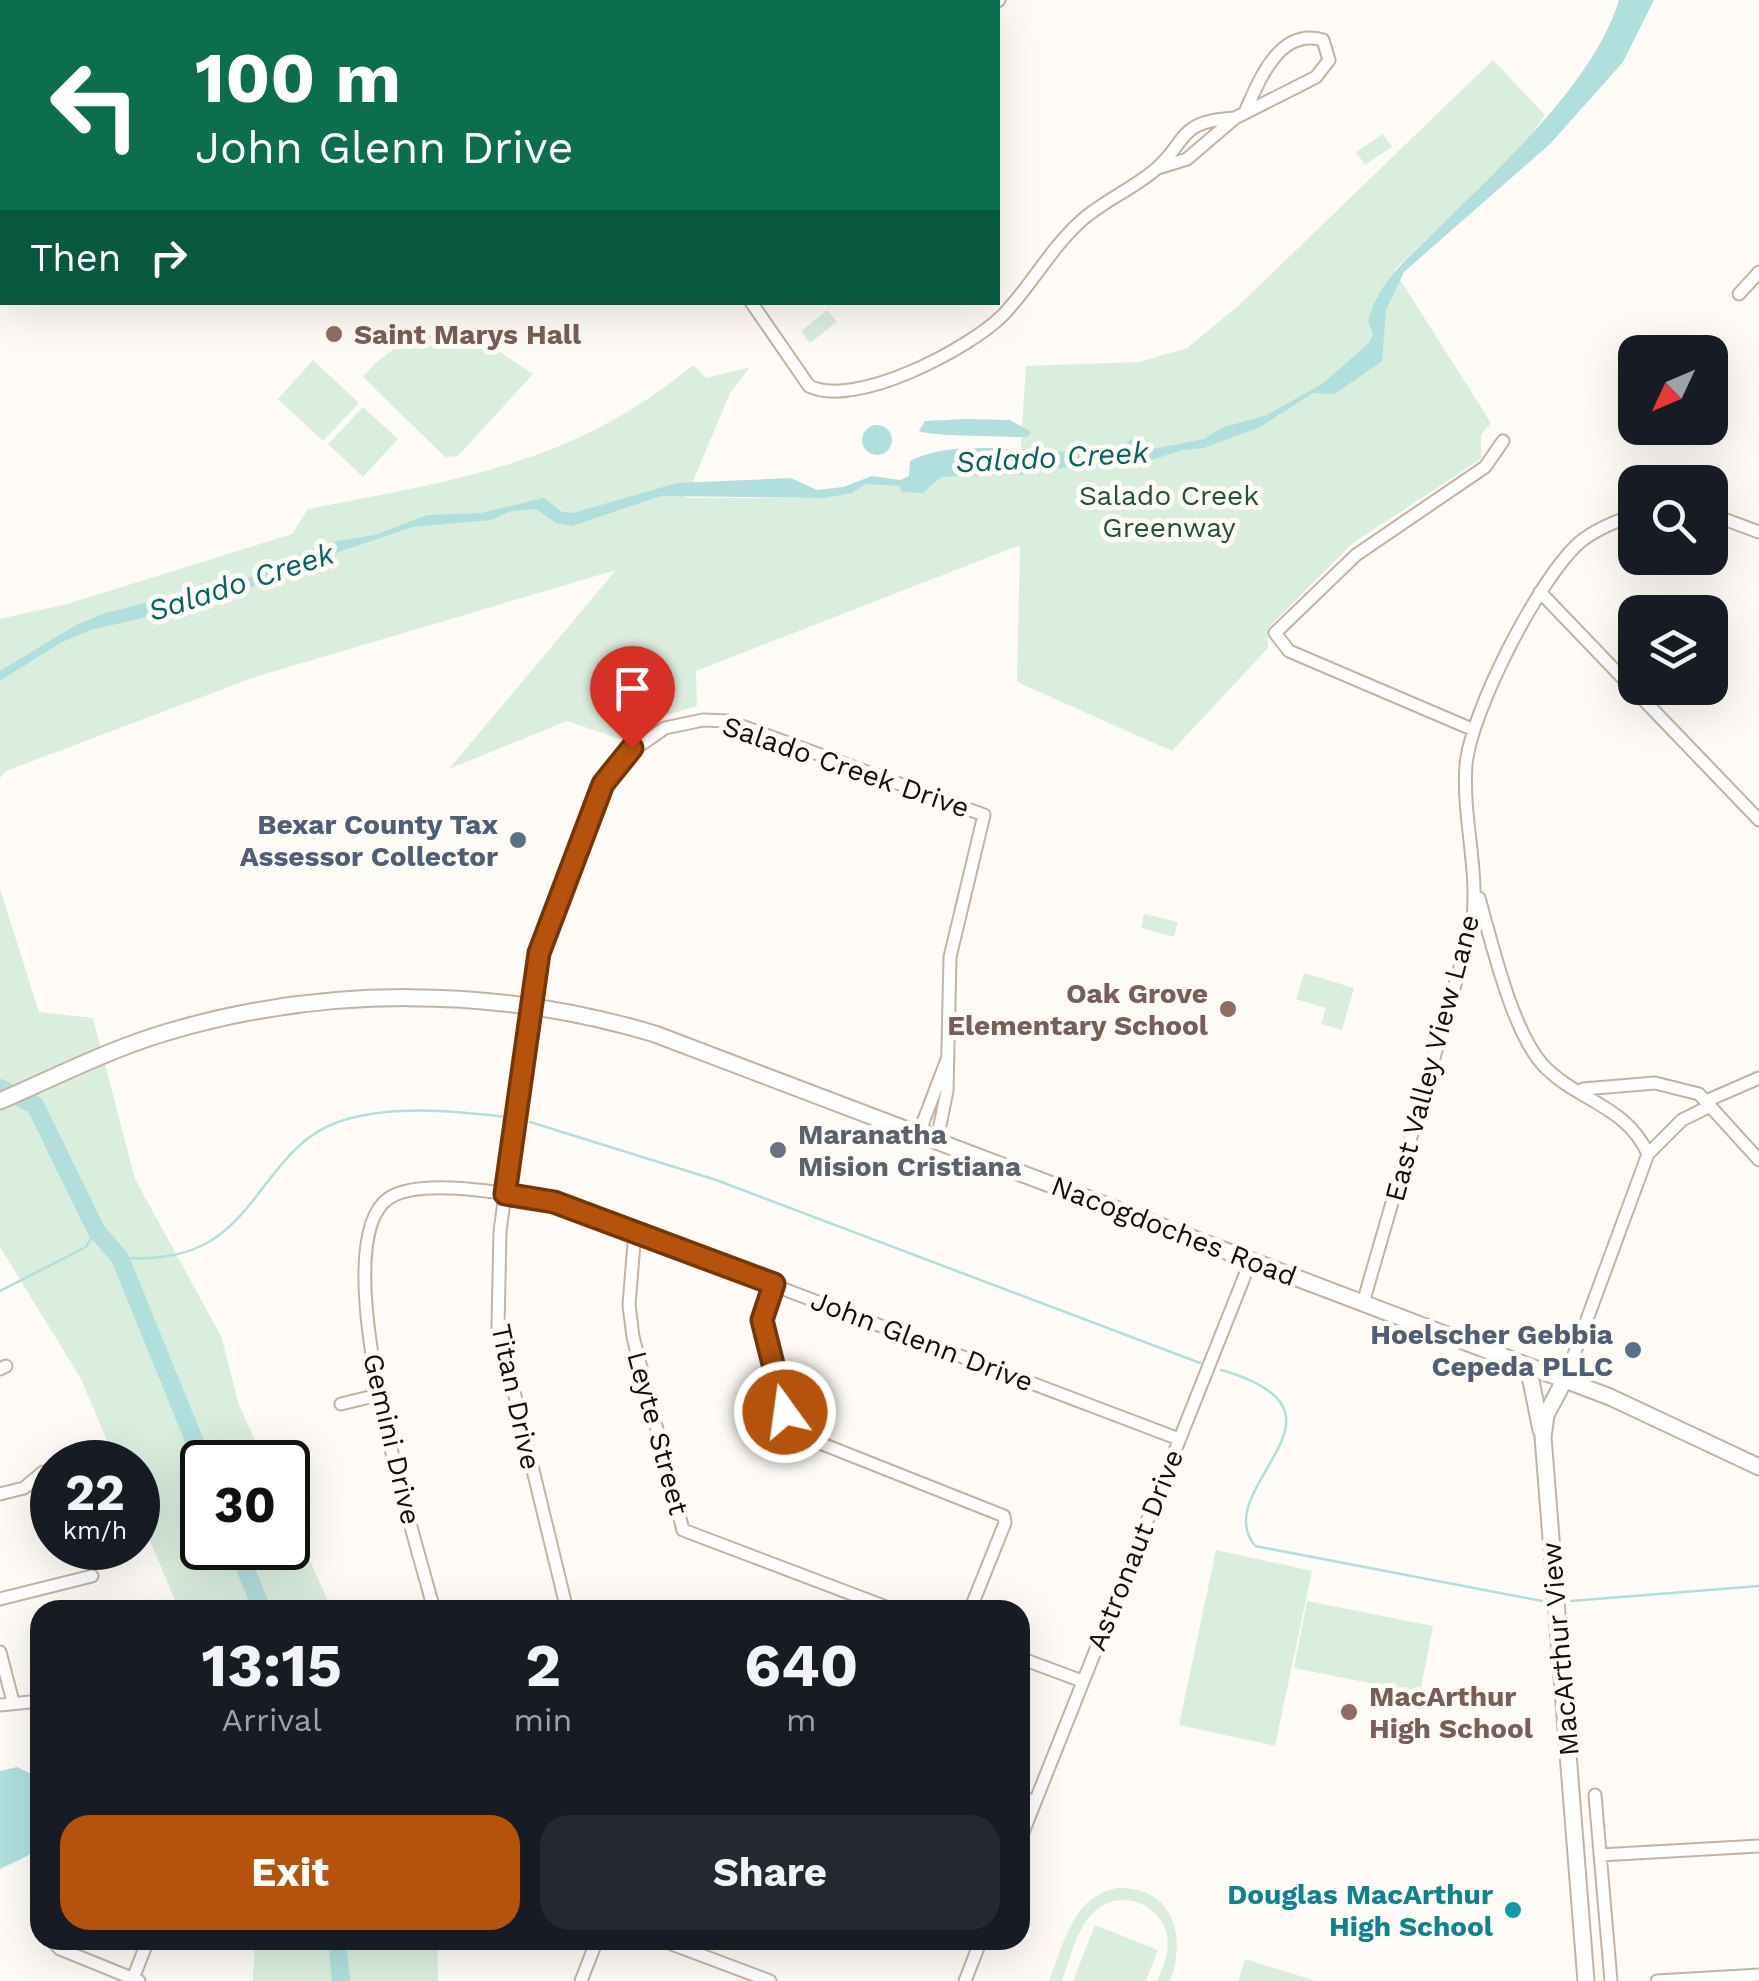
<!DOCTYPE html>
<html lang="en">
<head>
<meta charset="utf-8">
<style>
  body { margin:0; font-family:"Work Sans",sans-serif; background:#242831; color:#f1f3f6; height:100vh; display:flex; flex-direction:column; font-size:38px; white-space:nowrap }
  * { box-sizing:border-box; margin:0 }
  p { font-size:32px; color:#9ea1a6 }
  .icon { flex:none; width:55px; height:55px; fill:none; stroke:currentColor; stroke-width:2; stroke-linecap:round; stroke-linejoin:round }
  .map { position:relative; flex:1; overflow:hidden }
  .details { position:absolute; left:30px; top:1600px; width:1000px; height:350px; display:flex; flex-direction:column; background:#171b24; border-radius:30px; box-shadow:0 10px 40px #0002 }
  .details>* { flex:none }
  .top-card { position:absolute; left:0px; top:0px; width:1000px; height:305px; box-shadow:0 10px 40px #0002; background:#0b6e4f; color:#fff; overflow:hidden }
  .needle { width:65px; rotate:226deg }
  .controls { position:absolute; left:1618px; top:335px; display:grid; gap:20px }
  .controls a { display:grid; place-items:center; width:110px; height:110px; border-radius:20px; background:#171b24; box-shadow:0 10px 40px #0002; font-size:50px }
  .speed { position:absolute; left:30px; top:1440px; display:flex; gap:20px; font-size:50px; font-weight:700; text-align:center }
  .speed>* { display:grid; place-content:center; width:130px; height:130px; border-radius:50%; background:#171b24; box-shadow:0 10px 40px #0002; line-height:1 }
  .speed small { font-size:25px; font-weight:400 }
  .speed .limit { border:5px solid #111; border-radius:15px; background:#fff; color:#111 }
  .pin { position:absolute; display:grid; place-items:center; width:85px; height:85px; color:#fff; margin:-102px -42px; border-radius:50% 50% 50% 0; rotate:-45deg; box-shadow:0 0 10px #0007 }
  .pin .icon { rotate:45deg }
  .me { position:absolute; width:110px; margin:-55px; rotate:346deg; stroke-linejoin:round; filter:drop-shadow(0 0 8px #0008) }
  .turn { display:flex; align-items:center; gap:35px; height:210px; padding:0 30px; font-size:45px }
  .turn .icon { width:130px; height:130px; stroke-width:2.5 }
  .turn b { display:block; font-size:70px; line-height:85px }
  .then { display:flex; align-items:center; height:95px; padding:0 30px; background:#0003; gap:20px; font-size:38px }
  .eta { display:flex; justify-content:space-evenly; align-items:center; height:170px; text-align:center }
  .eta b { font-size:60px; font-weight:700; line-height:70px }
  .action { display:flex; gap:20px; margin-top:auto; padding:20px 30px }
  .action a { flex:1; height:115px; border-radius:30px; background:#b45309; color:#fff; font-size:40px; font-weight:700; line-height:115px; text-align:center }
  .action a+a { background:#242831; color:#f1f3f6 }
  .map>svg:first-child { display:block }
  .green { fill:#daeede }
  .water { fill:#b1dfde }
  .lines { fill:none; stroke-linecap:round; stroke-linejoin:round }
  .stream { stroke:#b1dfde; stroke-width:2.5 }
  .river { stroke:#b1dfde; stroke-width:18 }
  .street-casing { stroke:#c3b3a3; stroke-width:15 }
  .secondary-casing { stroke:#c3b3a3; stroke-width:19 }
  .street { stroke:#fff; stroke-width:11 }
  .secondary { stroke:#fff; stroke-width:15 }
  .route-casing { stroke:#753606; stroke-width:25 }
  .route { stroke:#b45309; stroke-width:18 }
  .education-dot { fill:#8d6e63; stroke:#fefbf7; stroke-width:4 }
  .service-dot { fill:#5c6f8a; stroke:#fefbf7; stroke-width:4 }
  .worship-dot { fill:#6b7280; stroke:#fefbf7; stroke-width:4 }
  .culture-dot { fill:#0f9aa8; stroke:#fefbf7; stroke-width:4 }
  .labels { text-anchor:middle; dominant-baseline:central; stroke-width:10; stroke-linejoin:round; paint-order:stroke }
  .education-label { font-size:28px; font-weight:bold; fill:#785e54; stroke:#fefbf7; text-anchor:start }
  .park-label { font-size:28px; fill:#215332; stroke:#fefbf7 }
  .street-label { font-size:28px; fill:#140e09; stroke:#fefbf7 }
  .service-label { font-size:28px; font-weight:bold; fill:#4e5e75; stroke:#fefbf7; text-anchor:end }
  .worship-label { font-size:28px; font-weight:bold; fill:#5b616d; stroke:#fefbf7; text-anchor:start }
  .culture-label { font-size:28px; font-weight:bold; fill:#0d838f; stroke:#fefbf7; text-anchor:end }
  .water-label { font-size:30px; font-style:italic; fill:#006364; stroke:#fefbf7 }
</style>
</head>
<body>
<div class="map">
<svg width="1759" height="1981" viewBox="0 0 1759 1981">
  <rect width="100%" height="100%" fill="#fefbf7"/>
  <!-- green -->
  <path class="green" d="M1493,60L1545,115L1525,144L1394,270L1491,423L1481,435V459L1353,543L1268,628V648L1172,751L1017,682L1020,545L696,671L697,706L656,718L623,740L567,721L449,769L616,570L255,677L6,771L0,778V619L67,604L292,534L308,509C455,480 573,465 693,365L706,378L750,367L730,393L686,498H804L852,493L866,484L886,482L928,489L941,477L1019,475L1026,366L1139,362L1187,348L1238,306Z
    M1383,134L1392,147L1365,165L1356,152Z
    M827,310L837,322L810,343L801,331Z
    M445,332L479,338L533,374L458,456L445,457L363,377C386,349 409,339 445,332Z
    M313,360L359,403L323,441L278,399Z
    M363,407L398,439L363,477L328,444Z
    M0,889L39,1012L93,1018L135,1179L221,1336L239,1405L265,1462H202V1548H288V1512L332,1610H179L138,1512V1462H116L81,1379L0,1247Z
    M1144,914L1178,922L1174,937L1141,928Z
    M1304,973L1354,988L1342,1030L1321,1024L1326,1008L1296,999Z
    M1216,1550L1312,1571L1275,1746L1179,1725Z
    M1307,1601L1433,1626L1420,1693L1294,1668Z
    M1118,1888C1174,1887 1187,1937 1170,1981H1157C1163,1967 1170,1952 1167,1936C1161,1903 1120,1888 1095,1911C1077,1927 1070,1959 1062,1981H1049C1064,1944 1072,1896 1118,1888Z
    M1095,1925L1158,1950L1146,1981H1073Z
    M255,1940H437L438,1981H253Z
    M1245,1959L1316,1981H1238Z"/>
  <!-- water -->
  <path class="water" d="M1619,0H1654L1623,62L1550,144L1404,272L1386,310L1382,361L1335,394L1313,393L1260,427L1204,448L1183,450L1145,462L1114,457L1084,471L1067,467L1019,475L941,477L923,493L902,492L899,486L866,484L852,493L824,498L661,496L572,526L556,523L536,509L511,511L491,520L413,527L291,568L230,597L91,630L60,643L0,681V671L76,625L105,613L251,577L285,559L338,541L375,535L427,515L481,513L544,498L562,512L573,513L677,483L791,478L817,490L843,487L872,476L900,480L909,476L910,461C971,428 1088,472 1132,439L1140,443L1142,451L1204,439L1221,428L1267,415L1322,384L1369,343L1373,334L1368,321C1379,282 1403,263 1430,236C1494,172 1592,87 1619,0Z
    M966,419L1010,420L1031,432L1027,437C1011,437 927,436 919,431L925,421Z
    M862 440a15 15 0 1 1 30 0a15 15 0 1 1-30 0Z
    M17,1767L40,1778V1845L29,1855L0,1869V1771Z"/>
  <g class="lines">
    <!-- stream -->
    <path class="stream" d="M530,1122L716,1180L1200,1363
      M120,1258C148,1259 178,1258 203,1245C259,1217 276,1143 338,1122C390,1104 454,1111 507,1117
      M0,1291L86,1247L96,1230
      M1221,1370C1372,1413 1207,1486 1255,1546L1542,1601
      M1571,1601L1759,1586"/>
    <!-- river -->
    <path class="river" d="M0,1088L35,1105L96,1230L120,1258L203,1462
      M237,1548L262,1610
      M337,1940L341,1981"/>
    <defs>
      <path id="street" d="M410,0L413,2
        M646,0L650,2
        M902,0L905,2
        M462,2L464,0
        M831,2L836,0
        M996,2L999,0
        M1235,118L1316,77L1329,60L1323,40C1279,27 1259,81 1245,112
        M1739,294L1759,272
        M751,302L809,386C855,409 969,349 1003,315C1031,286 1050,249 1081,221C1103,201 1133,189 1156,169C1188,141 1177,121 1235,118L1187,159L1158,168
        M1710,514L1759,532
        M1540,592L1759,820
        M1474,730L1289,651L1275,633L1356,555L1485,467L1503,441
        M1479,898C1492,943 1512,1031 1543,1065C1577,1101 1626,1105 1648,1154
        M1583,1089L1655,1083L1699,1094L1759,1160
        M1706,1101L1759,1078
        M635,1231L629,1305L633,1337L683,1530L894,1610
        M774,1284L762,1320L792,1432L1004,1516L1005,1523L970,1610
        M1363,1303L1472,926C1480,871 1462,819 1466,765C1471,711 1539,578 1580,542C1596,529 1616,521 1635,515
        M0,1369L6,1366
        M1565,1379L1648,1154L1682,1120L1710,1106
        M341,1404L378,1395
        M0,1494L24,1488L43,1472
        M0,1599L92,1576
        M434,1610C416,1540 321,1244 389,1198C422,1176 516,1195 554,1202L1179,1439
        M567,1610L498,1326L500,1231L536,968L596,802L619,760L665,728L703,720L728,721L984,815L950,957L947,1091L939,1130L929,1138L922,1125L948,1057
        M0,1652L13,1702
        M1020,1658L1082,1681
        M0,1705L40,1701
        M1595,1795L1611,1981
        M1020,1796L1035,1802
        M1020,1840L1251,1260
        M1600,1855L1759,1846
        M51,1940L60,1949L139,1981
        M661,1940L770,1981
        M132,1981L148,1940
        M581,1981L597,1940
        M965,1981L981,1940
        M1657,1981L1759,1975"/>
      <path id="secondary" d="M0,1101C53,1078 106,1051 161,1034C321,985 496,986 655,1034L1610,1397L1759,1467
        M1528,1366L1541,1430
        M1565,1379L1546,1415L1543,1437L1586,1981"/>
    </defs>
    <!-- street casing -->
    <use href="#street" class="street-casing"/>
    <!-- secondary casing -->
    <use href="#secondary" class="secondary-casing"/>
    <!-- street -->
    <use href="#street" class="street"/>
    <!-- secondary -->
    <use href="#secondary" class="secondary"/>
  </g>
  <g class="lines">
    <defs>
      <path id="route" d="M632,748L603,784L539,953L505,1194L554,1202L774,1284L762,1320L785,1412"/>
    </defs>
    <!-- route casing -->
    <use href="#route" class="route-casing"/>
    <!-- route -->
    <use href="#route" class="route"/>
  </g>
  <!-- markers -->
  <g class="education-dot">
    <circle cx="334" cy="334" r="10"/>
    <circle cx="1228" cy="1009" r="10"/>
    <circle cx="1349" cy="1712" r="10"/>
  </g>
  <g class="service-dot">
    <circle cx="518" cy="840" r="10"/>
    <circle cx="1633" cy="1350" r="10"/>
  </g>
  <circle class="worship-dot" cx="778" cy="1150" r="10"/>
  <circle class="culture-dot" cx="1513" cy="1910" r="10"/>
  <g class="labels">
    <!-- education labels -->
    <g class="education-label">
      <text x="354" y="334">Saint Marys Hall</text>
      <text x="1208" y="993" text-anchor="end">Oak Grove<tspan x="1208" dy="32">Elementary School</tspan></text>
      <text x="1369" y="1696">MacArthur<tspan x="1369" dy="32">High School</tspan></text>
    </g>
    <!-- park labels -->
    <g class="park-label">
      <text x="1169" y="495">Salado Creek<tspan x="1169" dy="32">Greenway</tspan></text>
    </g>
    <!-- street labels -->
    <g class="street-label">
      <text transform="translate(846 767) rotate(19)">Salado Creek Drive</text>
      <text transform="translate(1432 1058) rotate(-75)">East Valley View Lane</text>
      <text transform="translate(1174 1231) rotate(21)">Nacogdoches Road</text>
      <text transform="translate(922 1341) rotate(21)">John Glenn Drive</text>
      <text transform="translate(516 1397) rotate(78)">Titan Drive</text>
      <text transform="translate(658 1433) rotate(75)">Leyte Street</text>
      <text transform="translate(392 1439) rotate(77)">Gemini Drive</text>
      <text transform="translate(1135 1550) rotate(-68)">Astronaut Drive</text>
      <text transform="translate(1560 1649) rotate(-95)">MacArthur View</text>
    </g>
    <!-- service labels -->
    <g class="service-label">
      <text x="498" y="824">Bexar County Tax<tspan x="498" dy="32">Assessor Collector</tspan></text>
      <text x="1613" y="1334">Hoelscher Gebbia<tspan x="1613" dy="32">Cepeda PLLC</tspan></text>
    </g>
    <!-- worship labels -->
    <g class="worship-label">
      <text x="798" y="1134">Maranatha<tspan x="798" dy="32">Mision Cristiana</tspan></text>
    </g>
    <!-- culture labels -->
    <g class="culture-label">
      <text x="1493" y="1894">Douglas MacArthur<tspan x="1493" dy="32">High School</tspan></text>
    </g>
    <!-- water labels -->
    <g class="water-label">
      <text transform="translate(1052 457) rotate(-3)">Salado Creek</text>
      <text transform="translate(241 582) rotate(-18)">Salado Creek</text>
    </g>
  </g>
</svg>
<div class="controls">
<a><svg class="needle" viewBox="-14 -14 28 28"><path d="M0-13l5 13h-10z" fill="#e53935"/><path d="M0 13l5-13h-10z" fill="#9ea1a6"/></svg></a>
<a><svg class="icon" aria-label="search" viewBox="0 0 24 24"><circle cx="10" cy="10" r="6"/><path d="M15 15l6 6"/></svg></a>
<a><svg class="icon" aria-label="layers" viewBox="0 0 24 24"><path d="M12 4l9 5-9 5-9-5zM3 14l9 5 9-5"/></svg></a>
</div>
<div class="speed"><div>22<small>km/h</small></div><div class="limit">30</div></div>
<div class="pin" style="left:632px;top:748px;background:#d93025"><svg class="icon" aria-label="arrive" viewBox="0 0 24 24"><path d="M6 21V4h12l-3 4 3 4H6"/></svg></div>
<svg class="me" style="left:785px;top:1412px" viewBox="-20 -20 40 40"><circle r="17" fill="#b45309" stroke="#fff" stroke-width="3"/><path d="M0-11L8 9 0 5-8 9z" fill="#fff"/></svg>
<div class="top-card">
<div class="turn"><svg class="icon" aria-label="left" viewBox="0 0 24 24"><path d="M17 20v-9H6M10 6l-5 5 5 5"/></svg><div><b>100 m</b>John Glenn Drive</div></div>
<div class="then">Then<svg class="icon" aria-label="right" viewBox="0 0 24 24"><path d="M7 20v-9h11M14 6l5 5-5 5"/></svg></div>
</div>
<section class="details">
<div class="eta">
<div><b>13:15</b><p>Arrival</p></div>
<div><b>2</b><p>min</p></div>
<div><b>640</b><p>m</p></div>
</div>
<div class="action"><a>Exit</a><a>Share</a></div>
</section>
</div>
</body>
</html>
